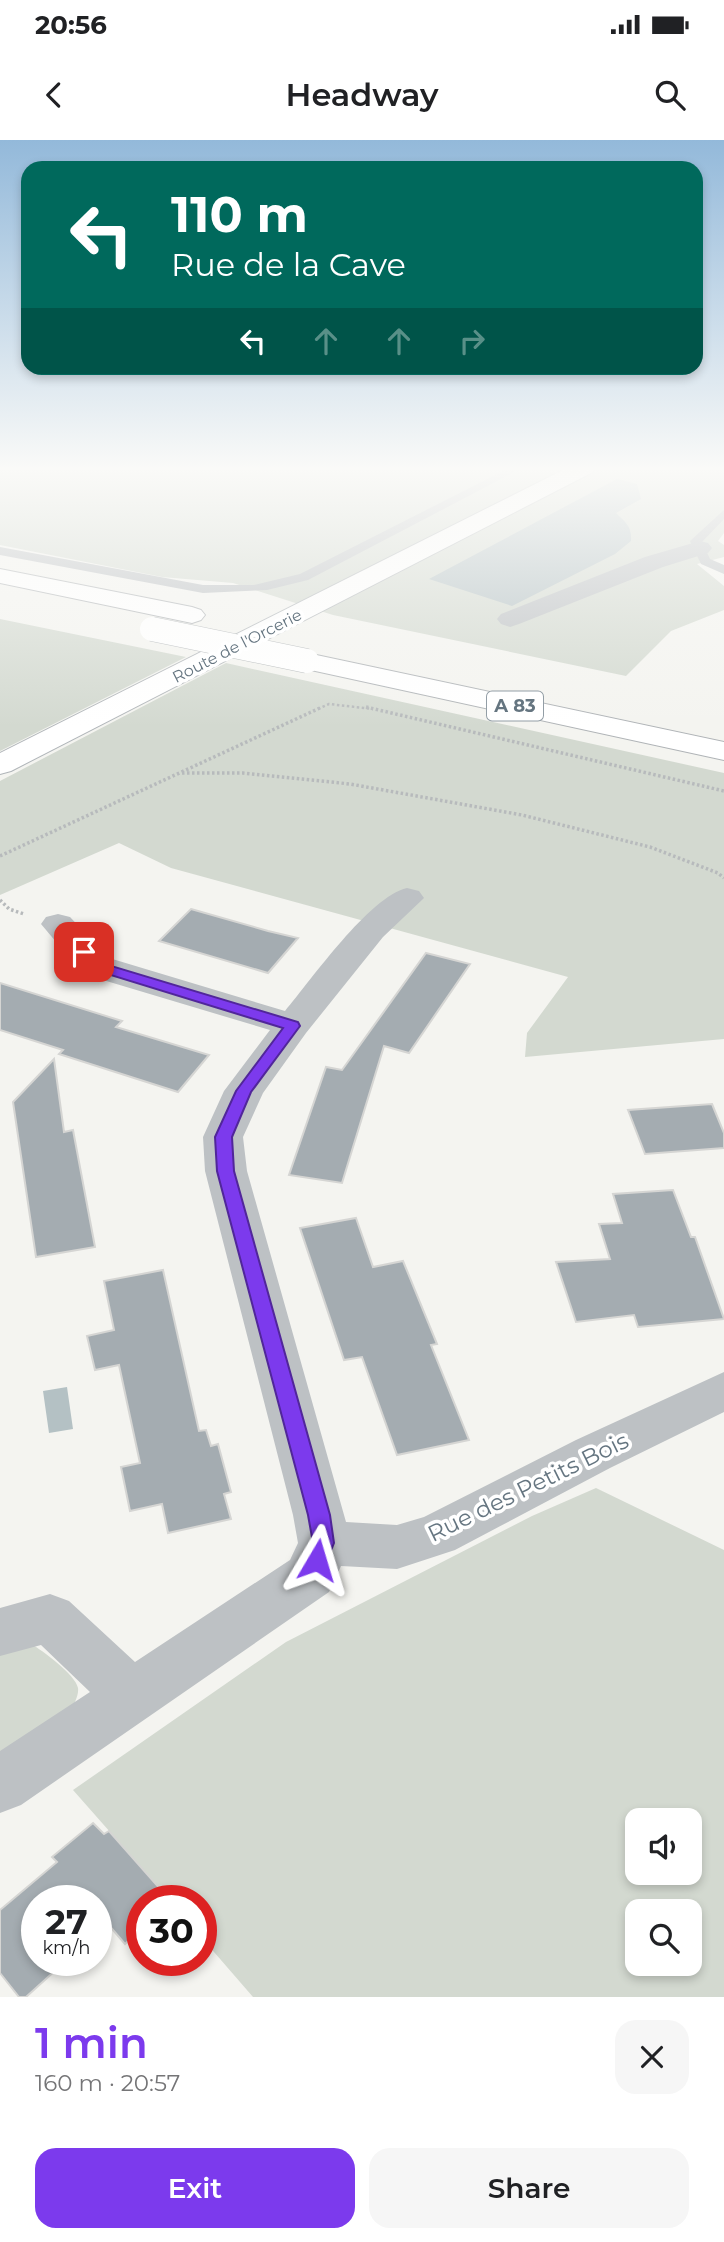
<!DOCTYPE html>
<html lang="en">
<head>
<meta charset="utf-8">
<style>
  body { margin:0; font-family:Montserrat,sans-serif; background:#f6f6f6; color:#202124; height:100vh; display:flex; flex-direction:column; font-size:26px; white-space:nowrap }
  * { box-sizing:border-box; margin:0 }
  p { font-size:23px; color:#757577 }
  .icon { flex:none; width:38px; height:38px; fill:none; stroke:currentColor; stroke-width:2; stroke-linecap:round; stroke-linejoin:round }
  .map { position:relative; height:1857px; overflow:hidden }
  .sheet { display:flex; flex-direction:column; background:#fff; flex:1 }
  .sheet>* { flex:none }
  .top-card { position:absolute; left:21px; top:21px; width:682px; height:214px; border-radius:21px; box-shadow:0 4px 10px #0003; background:#00695c; color:#fff; overflow:hidden }
  .tools { position:absolute; left:625px; top:1668px; display:grid; gap:14px }
  .tools a { display:grid; place-items:center; width:77px; height:77px; border-radius:14px; background:#fff; box-shadow:0 4px 10px #0003; font-size:35px }
  .speed { position:absolute; left:21px; top:1745px; display:flex; gap:14px; font-size:35px; font-weight:700; text-align:center }
  .speed>* { display:grid; place-content:center; width:91px; height:91px; border-radius:50%; background:#fff; box-shadow:0 4px 10px #0003; line-height:1 }
  .speed small { font-size:18px; font-weight:400 }
  .speed .limit { border:10px solid #d22; background:#fff; color:#111 }
  .pin { position:absolute; display:grid; place-items:center; width:60px; height:60px; color:#fff; margin:-30px; border-radius:14px; box-shadow:0 4px 10px #0006 }
  .me { position:absolute; width:77px; margin:-38px; rotate:7deg; stroke-linejoin:round; filter:drop-shadow(0 0 5px #0008) }
  .turn { display:flex; align-items:center; gap:24px; height:147px; padding:0 35px; font-size:32px }
  .turn .icon { width:91px; height:91px; stroke-width:2.5 }
  .turn b { display:block; font-size:49px; line-height:60px }
  .lanes { display:flex; align-items:center; height:66px; padding:0 35px; background:#0003; justify-content:center; gap:35px; direction:ltr }
  .lanes .off { opacity:.35 }
  .round { display:grid; place-items:center; flex:none; width:74px; height:74px; border-radius:21px; background:#f6f6f6 }
  .summary { display:flex; align-items:center; justify-content:space-between; height:119px; padding:0 35px }
  h1 { font-size:42px; font-weight:600; line-height:52px; color:#7c3aed }
  .cta { display:flex; gap:14px; margin-top:auto; padding:14px 35px }
  .cta a { flex:1; height:80px; border-radius:21px; background:#7c3aed; color:#fff; font-size:28px; font-weight:600; line-height:80px; text-align:center }
  .cta a+a { background:#f6f6f6; color:#202124 }
  .status { display:flex; justify-content:space-between; align-items:center; height:49px; padding:0 35px; background:#fff; direction:ltr }
  .status svg { height:19px; fill:currentColor }
  header { display:flex; justify-content:space-between; align-items:center; height:91px; padding:0 35px; background:#fff; font-size:32px; font-weight:600 }
  .map>svg:first-child { display:block }
  .green { fill:#d3d9d0; fill-rule:evenodd }
  .water { fill:#b4c1c4 }
  .building { fill:#a4acb1; stroke:#d5d5d3; stroke-width:2 }
  .lines { fill:none; stroke-linecap:round; stroke-linejoin:round }
  .secondary-casing { stroke:#b0b5b9; stroke-width:2 }
  .highway-casing { stroke:#b0b4b7; stroke-width:2 }
  .path-far1 { stroke:#b7babc; stroke-width:2.5; stroke-dasharray:2.5 2.5; stroke-linecap:butt }
  .path { stroke:#b7babc; stroke-width:3.5; stroke-dasharray:2.5 2.5; stroke-linecap:butt }
  .lane { fill:#bdc1c4; fill-rule:evenodd }
  .street { fill:#bdc1c4; fill-rule:evenodd }
  .secondary { fill:#fff; fill-rule:evenodd }
  .highway { fill:#fff; fill-rule:evenodd }
  .highway-bridge-casing { stroke:#b0b4b7; stroke-width:25; stroke-linecap:butt }
  .highway-bridge { stroke:#fff; stroke-width:24 }
  .route { fill:#7c3aed; stroke:#51269a; stroke-width:2 }
  .labels { text-anchor:middle; dominant-baseline:central; stroke-width:7; stroke-linejoin:round; paint-order:stroke }
  .far-street-label { font-size:16px; fill:#657580; stroke:#fff }
  .shield { fill:#fff; stroke:#939ea6; stroke-width:2 }
  .shield-label { font-size:18px; font-weight:bold; fill:#657580 }
  .near-street-label { font-size:23px; fill:#657580; stroke:#fff }
</style>
</head>
<body>
<div class="status"><b>20:56</b><svg viewBox="0 0 49 12"><path d="M0 12V9h3v3zM5 12V6h3v6zM10 12V3h3v9zM15 12V0h3v12zM26 1h20v11H26zM47 4h2v5h-2z"/></svg></div>
<header><svg class="icon" aria-label="back" viewBox="0 0 24 24"><path d="M15 5l-7 7 7 7"/></svg>Headway<svg class="icon" aria-label="search" viewBox="0 0 24 24"><circle cx="10" cy="10" r="6"/><path d="M15 15l6 6"/></svg></header>
<div class="map">
<svg width="724" height="1857" viewBox="0 0 724 1857">
  <rect width="100%" height="100%" fill="#f4f4f0"/>
  <!-- green -->
  <path class="green" d="M0,327H724V393L718,401L724,405V417L697,424L724,446V470L671,491L626,536L333,475L233,443L162,437L0,405Z
    M0,479L186,517L0,611Z
    M226,523L724,633V899L525,917L527,893L568,837L171,728L119,703L0,755V641Z
    M596,1348L724,1410V1857H253L201,1797V1760H170L73,1650L286,1502L532,1376ZM637,1680H690V1732H637ZM637,1771H690V1824H637Z
    M31,1504C42,1510 76,1535 78,1548C79,1555 74,1564 71,1570L0,1616V1515Z"/>
  <!-- water -->
  <path class="water" d="M617,339L637,344L641,359L616,373C625,382 632,386 631,401L615,414L512,466L429,439Z
    M67,1247L73,1289L49,1293L43,1251Z"/>
  <!-- building -->
  <path class="building" d="M191,769L268,791L298,798L268,833L159,801Z
    M426,813L470,824L409,913L384,906L342,1043L289,1035L326,927L342,930Z
    M0,843L122,881L116,887L209,915L178,952L59,914L63,910L0,890Z
    M54,919L64,992L73,990L95,1107L36,1117L13,962Z
    M712,964L724,993V1008L645,1014L628,970Z
    M673,1050L691,1097H695L724,1179L638,1187L634,1175L576,1182L556,1122L610,1119L599,1084L622,1083L613,1054Z
    M356,1078L373,1127L403,1121L437,1204L431,1205L469,1300L397,1315L362,1217L344,1220L300,1088Z
    M163,1130L199,1291L206,1290L211,1306L218,1304L231,1352L224,1354L231,1379L168,1393L162,1364L130,1371L121,1327L140,1323L119,1225L95,1230L87,1196L114,1190L104,1141Z
    M93,1683L104,1694L109,1691L170,1760H142V1788L125,1804L107,1783L96,1793V1760H37V1820H67L26,1857H19L0,1833V1770L57,1722L52,1717Z"/>
  <g class="lines">
    <defs>
      <path id="secondary" d="M569,327H596L593,332L11,631L0,634V613Z"/>
      <path id="highway" d="M0,429L192,467L201,470L205,475L201,480L192,483L0,443Z
        M307,513L724,602V620L297,527L294,521L297,515Z"/>
    </defs>
    <!-- secondary casing -->
    <use href="#secondary" class="secondary-casing"/>
    <!-- highway casing -->
    <use href="#highway" class="highway-casing"/>
    <!-- path-far1 -->
    <path class="path-far1" d="M318,569L329,564L373,569"/>
    <!-- path -->
    <path class="path" d="M366,567L724,651
      M182,633H243L350,644L522,675L650,707L718,733L724,738
      M0,716L322,567
      M0,760L9,769L24,774"/>
    <!-- lane -->
    <path class="lane" d="M511,327H524L308,440L267,450L203,453L0,415V407L203,445H254L300,434Z
      M724,370V379L702,402L710,419L724,425V434L701,424L690,401Z"/>
    <!-- street -->
    <path class="street" d="M700,401L708,403L712,408L708,413L663,427L519,484L510,487L501,484L497,479L501,474L645,417Z
      M407,748L419,751L424,758L383,797L306,893L263,953L243,997L247,1031L346,1382L397,1385L424,1377L576,1300L724,1232V1272L610,1328L455,1410L397,1429L341,1426L329,1452L21,1665L0,1673V1611L90,1552L41,1505L0,1516V1468L50,1454L69,1461L135,1522L290,1420L298,1403L293,1375L205,1031L203,997L224,951L270,890L83,834L41,784L46,777L58,774L70,777L109,818L285,871C312,839 369,757 407,748Z"/>
    <!-- secondary -->
    <use href="#secondary" class="secondary"/>
    <!-- highway -->
    <use href="#highway" class="highway"/>
    <defs>
      <path id="highway-bridge" d="M152,489L307,521"/>
    </defs>
    <!-- highway-bridge casing -->
    <use href="#highway-bridge" class="highway-bridge-casing"/>
    <!-- highway-bridge -->
    <use href="#highway-bridge" class="highway-bridge"/>
  </g>
  <!-- sky -->
  <linearGradient id="sky" x2="0" y2="1"><stop stop-color="#93b9da"/><stop offset="0.56" stop-color="#fafaf8"/><stop offset="1" stop-color="#fafaf8" stop-opacity="0"/></linearGradient>
  <rect width="724" height="587" fill="url(#sky)"/>
  <!-- route -->
  <path class="route" d="M84,808L89,809L101,823L298,882L300,886L251,952L232,997L234,1031L330,1375L334,1403L325,1426L317,1429L309,1426L306,1420L313,1403L308,1375L217,1031L215,997L236,951L283,888L91,829L76,812Z"/>
  <g class="labels">
    <!-- far-street labels -->
    <g class="far-street-label">
      <text transform="translate(237 506) rotate(-27)">Route de l'Orcerie</text>
    </g>
    <!-- shield labels -->
    <rect class="shield" x="487" y="551.5" width="56" height="29" rx="5"/>
    <g class="shield-label">
      <text x="515" y="566">A 83</text>
    </g>
    <!-- near-street labels -->
    <g class="near-street-label">
      <text transform="translate(528 1347) rotate(-26)">Rue des Petits Bois</text>
    </g>
  </g>
</svg>
<div class="tools">
<a><svg class="icon" aria-label="sound" viewBox="0 0 24 24"><path d="M4 9h4l5-4v14l-5-4H4zM17 9q2 3 0 6"/></svg></a>
<a><svg class="icon" aria-label="search" viewBox="0 0 24 24"><circle cx="10" cy="10" r="6"/><path d="M15 15l6 6"/></svg></a>
</div>
<div class="speed"><div>27<small>km/h</small></div><div class="limit">30</div></div>
<div class="pin" style="left:84px;top:812px;background:#d93025"><svg class="icon" aria-label="arrive" viewBox="0 0 24 24"><path d="M6 21V4h12l-3 4 3 4H6"/></svg></div>
<svg class="me" style="left:317px;top:1420px" viewBox="-20 -20 40 40"><path d="M0-17L14 15 0 8-14 15z" fill="#7c3aed" stroke="#fff" stroke-width="4"/></svg>
<div class="top-card">
<div class="turn"><svg class="icon" aria-label="left" viewBox="0 0 24 24"><path d="M17 20v-9H6M10 6l-5 5 5 5"/></svg><div><b>110 m</b>Rue de la Cave</div></div>
<div class="lanes"><svg class="icon" aria-label="left" viewBox="0 0 24 24"><path d="M17 20v-9H6M10 6l-5 5 5 5"/></svg><svg class="icon off" aria-label="ahead" viewBox="0 0 24 24"><path d="M12 20V5M6 11l6-6 6 6"/></svg><svg class="icon off" aria-label="ahead" viewBox="0 0 24 24"><path d="M12 20V5M6 11l6-6 6 6"/></svg><svg class="icon off" aria-label="right" viewBox="0 0 24 24"><path d="M7 20v-9h11M14 6l5 5-5 5"/></svg></div>
</div>
</div>
<section class="sheet">
<div class="summary"><div><h1>1 min</h1><p>160 m · 20:57</p></div><a class="round"><svg class="icon" aria-label="close" viewBox="0 0 24 24"><path d="M6 6l12 12M18 6L6 18"/></svg></a></div>
<div class="cta"><a>Exit</a><a>Share</a></div>
</section>
</body>
</html>
